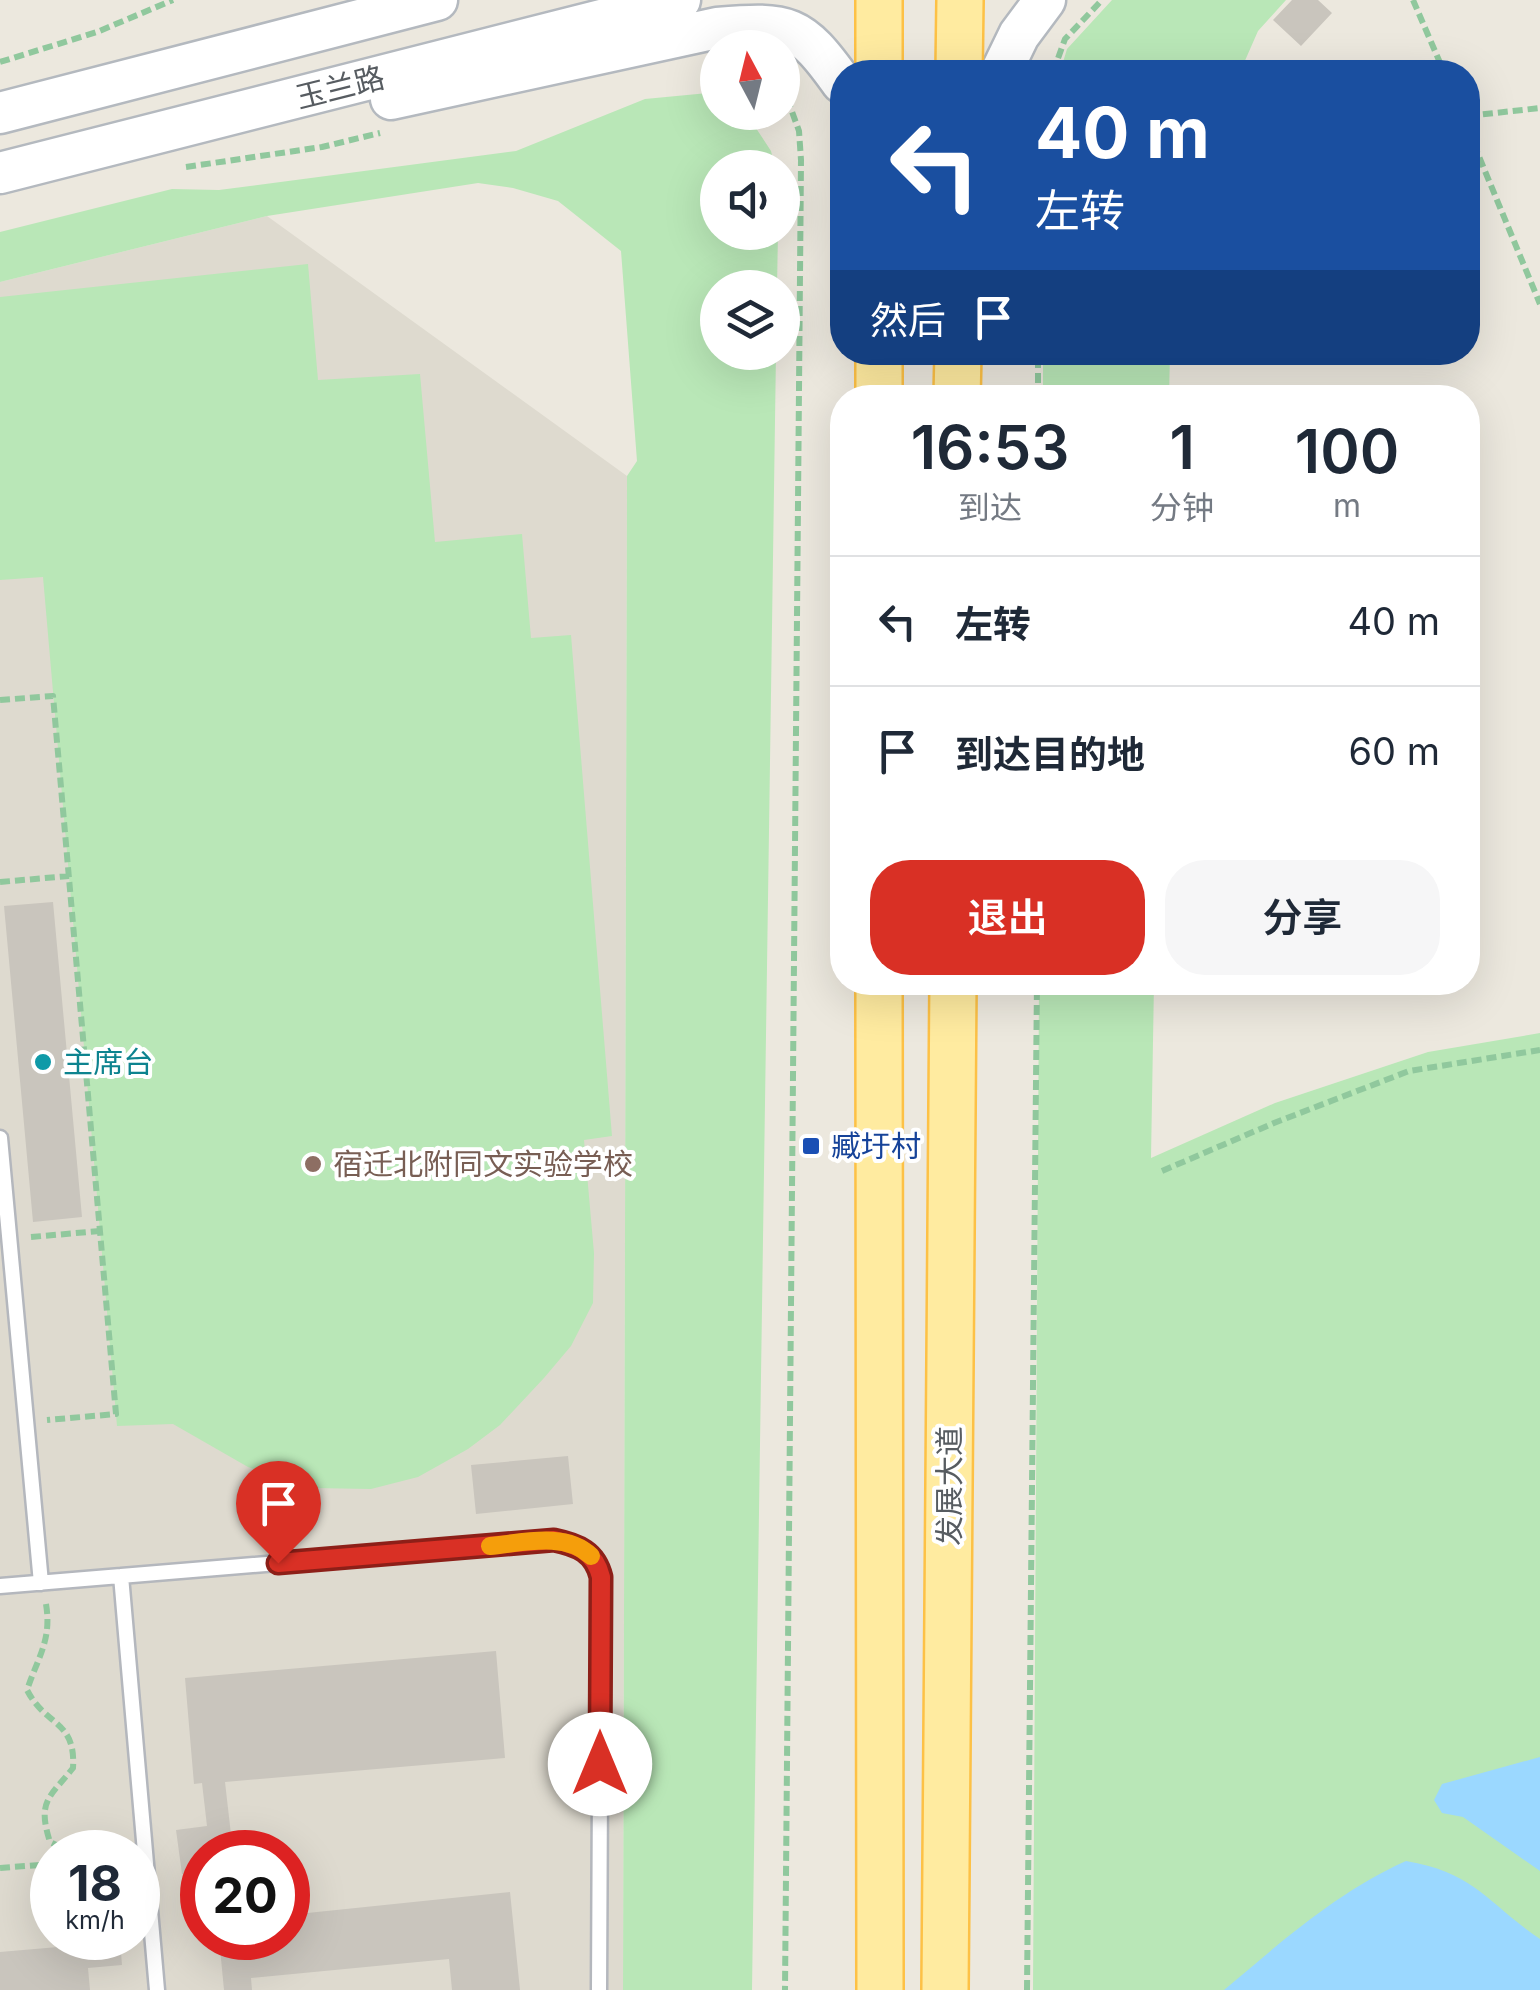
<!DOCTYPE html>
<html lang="zh">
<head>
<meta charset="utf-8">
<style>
  body { margin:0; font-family:Inter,"Noto Sans SC",sans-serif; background:#f6f6f7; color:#1f2937; height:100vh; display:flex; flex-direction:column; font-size:38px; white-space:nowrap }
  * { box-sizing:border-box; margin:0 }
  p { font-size:32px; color:#747a83 }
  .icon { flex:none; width:55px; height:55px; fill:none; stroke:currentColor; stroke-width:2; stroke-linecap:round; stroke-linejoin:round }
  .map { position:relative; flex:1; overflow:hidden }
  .panel { position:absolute; left:830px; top:385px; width:650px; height:610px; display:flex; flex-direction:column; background:#fff; border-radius:40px; box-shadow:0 10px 40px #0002 }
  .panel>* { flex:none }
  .top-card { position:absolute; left:830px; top:60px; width:650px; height:305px; border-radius:40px; box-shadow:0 10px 40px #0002; background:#1a4fa0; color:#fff; overflow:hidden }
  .needle { width:65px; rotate:353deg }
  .fabs { position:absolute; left:700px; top:30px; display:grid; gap:20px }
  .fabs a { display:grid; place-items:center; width:100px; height:100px; border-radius:50%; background:#fff; box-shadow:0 10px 40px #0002; font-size:50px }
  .speed { position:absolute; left:30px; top:1830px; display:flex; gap:20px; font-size:50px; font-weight:700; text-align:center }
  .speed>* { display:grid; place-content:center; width:130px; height:130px; border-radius:50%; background:#fff; box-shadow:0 10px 40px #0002; line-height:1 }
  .speed small { font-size:25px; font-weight:400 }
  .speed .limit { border:15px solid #d22; background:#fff; color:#111 }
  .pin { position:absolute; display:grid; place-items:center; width:85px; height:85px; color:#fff; margin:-102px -42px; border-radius:50% 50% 50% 0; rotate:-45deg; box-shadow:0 0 10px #0007 }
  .pin .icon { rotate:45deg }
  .me { position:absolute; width:110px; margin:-55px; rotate:0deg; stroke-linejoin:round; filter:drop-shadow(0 0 8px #0008) }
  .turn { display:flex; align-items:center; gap:35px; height:210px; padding:0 40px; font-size:45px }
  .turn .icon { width:130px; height:130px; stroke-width:2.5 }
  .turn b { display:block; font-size:70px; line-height:85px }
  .then { display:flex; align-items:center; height:95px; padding:0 40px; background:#0003; gap:20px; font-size:38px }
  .eta { display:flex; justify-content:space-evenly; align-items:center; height:170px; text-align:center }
  .eta b { font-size:60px; font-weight:600; line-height:70px }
  .button { display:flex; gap:20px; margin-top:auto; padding:20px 40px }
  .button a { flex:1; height:115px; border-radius:40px; background:#d93025; color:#fff; font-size:40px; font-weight:600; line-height:115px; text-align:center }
  .button a+a { background:#f6f6f7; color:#1f2937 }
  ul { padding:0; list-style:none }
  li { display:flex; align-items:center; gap:30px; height:130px; padding:0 40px; border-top:2px solid #e0e1e3 }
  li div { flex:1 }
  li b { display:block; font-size:38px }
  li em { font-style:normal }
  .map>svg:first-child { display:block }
  .education { fill:#dedacf; fill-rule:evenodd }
  .green { fill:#b9e7b7 }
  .water { fill:#9bd8ff }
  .building { fill:#c9c5bd }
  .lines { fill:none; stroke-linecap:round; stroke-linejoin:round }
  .lane-casing { stroke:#b4b7bd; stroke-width:19 }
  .secondary-casing { stroke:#b4b9bf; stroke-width:45 }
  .primary-casing { stroke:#fdc146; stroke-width:50 }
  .path { stroke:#90c89d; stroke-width:6; stroke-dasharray:10 5; stroke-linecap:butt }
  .lane { stroke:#fff; stroke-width:14 }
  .secondary { stroke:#fff; stroke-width:40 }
  .primary { stroke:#ffeba0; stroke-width:45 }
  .route-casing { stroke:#8d1f18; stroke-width:25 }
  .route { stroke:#d93025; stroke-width:18 }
  .slow { stroke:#f59e0b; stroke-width:18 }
  .culture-dot { fill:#0f9aa8; stroke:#fff; stroke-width:4 }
  .transit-dot { fill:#1a4fb4; stroke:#fff; stroke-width:4 }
  .education-dot { fill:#8d6e63; stroke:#fff; stroke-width:4 }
  .labels { text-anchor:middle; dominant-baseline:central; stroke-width:8; stroke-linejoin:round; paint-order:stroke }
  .street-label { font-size:30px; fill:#575c61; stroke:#fff }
  .culture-label { font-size:30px; fill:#0d838f; stroke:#fff; text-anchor:start }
  .transit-label { font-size:30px; fill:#164399; stroke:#fff; text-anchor:start }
  .education-label { font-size:30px; fill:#785e54; stroke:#fff; text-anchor:start }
</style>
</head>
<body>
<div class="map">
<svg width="1540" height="1990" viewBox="0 0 1540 1990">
  <rect width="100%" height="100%" fill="#ece8de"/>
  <!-- education -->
  <path class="education" d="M267,216L627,476L623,1990H0V282ZM52,1852H138V1938H52ZM202,1852H288V1938H202Z"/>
  <!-- green -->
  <path class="green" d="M1112,0H1286L1258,31L1240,72H1060L1067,49Z
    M708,93L717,96L718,112L746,113L771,151L775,167L718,168V232L778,233L777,287L718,288V352L776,353L752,1990H623L627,476L637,461L621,251L558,201L513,188L478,183L267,216L0,282V232L172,189L219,190L516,151L645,99Z
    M308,264L318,380L420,374L435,542L522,534L531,638L571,635L612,1136L584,1140L594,1253L593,1303L571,1346L544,1378L500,1425L468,1449L418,1477L371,1489L312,1488L248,1467L173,1424L117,1426L43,577L0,580V297Z
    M1043,353H1170L1169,397H1043Z
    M1039,983H1154L1151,1158L1275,1103L1428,1052L1540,1033V1990H1033Z"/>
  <!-- water -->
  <path class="water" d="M1540,1757V1871L1463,1817L1442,1813L1434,1800L1442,1784Z
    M1406,1861C1476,1873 1487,1903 1540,1939V1990H1224C1281,1942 1337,1892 1406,1861Z"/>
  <!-- building -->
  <path class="building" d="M1292,0H1318L1332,13L1301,46L1273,20Z
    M53,902L82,1217L33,1222L4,906Z
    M568,1456L573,1504L476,1514L471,1465Z
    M496,1651L505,1758L225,1782L233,1852H202V1872L182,1874L176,1830L207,1826L202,1783L194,1784L185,1678Z
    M510,1892L520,1990H452L449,1959L251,1978L252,1990H224L219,1938H288V1915Z
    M81,1938H120L122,1965L88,1968L90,1990H0V1952L81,1945Z"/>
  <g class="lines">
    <defs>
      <path id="lane" d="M0,1138L41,1583
        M121,1576L157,1990
        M0,1586L554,1540C578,1545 595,1552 601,1577L599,1990"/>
      <path id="secondary" d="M1001,72L1019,35L1045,0
        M391,99L717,28C789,22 800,24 842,83
        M0,113L437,0
        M0,173L680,0"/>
      <path id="primary" d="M879,72V0
        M959,72L960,0
        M879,352V398
        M957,398L958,352
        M879,982L880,1990
        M945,1990L953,982"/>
    </defs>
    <!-- lane casing -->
    <use href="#lane" class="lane-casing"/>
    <!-- secondary casing -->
    <use href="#secondary" class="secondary-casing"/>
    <!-- primary casing -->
    <use href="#primary" class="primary-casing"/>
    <!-- path -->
    <path class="path" d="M1413,0L1444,72
      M0,62L97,32L173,0
      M1053,72L1065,39L1102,0
      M782,84L799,131L801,160L785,1990
      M1468,116L1540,108
      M1468,130L1540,304
      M186,167L322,147L380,133
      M1038,398V352
      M0,700L53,696L116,1414L47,1420
      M0,882L69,876
      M1162,1171L1274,1123L1409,1071L1540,1050
      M31,1237L100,1231
      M46,1604C52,1640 38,1657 27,1690C46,1727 76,1720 73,1768C49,1798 37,1801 50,1842L71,1852
      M0,1868L52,1864
      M1027,1990L1037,982"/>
    <!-- lane -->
    <use href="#lane" class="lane"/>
    <!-- secondary -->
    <use href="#secondary" class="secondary"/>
    <!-- primary -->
    <use href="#primary" class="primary"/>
  </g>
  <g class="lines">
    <defs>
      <path id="route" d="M278,1563L554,1540C578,1545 595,1552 601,1577L600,1764"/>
    </defs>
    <!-- route casing -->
    <use href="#route" class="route-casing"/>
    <!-- route -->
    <use href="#route" class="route"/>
    <!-- slow -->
    <path class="slow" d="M490,1546C522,1543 565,1531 591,1556"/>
  </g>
  <!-- markers -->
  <circle class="culture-dot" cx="43" cy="1062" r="10"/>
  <rect class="transit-dot" x="801" y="1136" width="20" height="20" rx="5"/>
  <circle class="education-dot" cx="313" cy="1164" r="10"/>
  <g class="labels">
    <!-- street labels -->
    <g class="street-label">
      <text transform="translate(340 87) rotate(-14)">玉兰路</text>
      <text transform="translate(949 1486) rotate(-90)">发展大道</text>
    </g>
    <!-- culture labels -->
    <g class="culture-label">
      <text x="63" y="1062">主席台</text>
    </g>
    <!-- transit labels -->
    <g class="transit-label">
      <text x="831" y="1146">臧圩村</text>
    </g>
    <!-- education labels -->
    <g class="education-label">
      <text x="333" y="1164">宿迁北附同文实验学校</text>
    </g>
  </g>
</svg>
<div class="fabs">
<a><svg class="needle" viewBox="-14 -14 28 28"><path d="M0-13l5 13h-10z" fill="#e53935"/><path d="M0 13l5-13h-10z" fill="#747a83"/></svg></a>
<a><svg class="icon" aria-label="sound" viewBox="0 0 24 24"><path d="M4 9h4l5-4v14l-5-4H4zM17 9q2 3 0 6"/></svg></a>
<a><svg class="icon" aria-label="layers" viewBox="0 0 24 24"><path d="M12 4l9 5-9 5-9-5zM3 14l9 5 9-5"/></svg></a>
</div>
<div class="speed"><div>18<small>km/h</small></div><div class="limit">20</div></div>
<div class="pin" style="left:278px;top:1563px;background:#d93025"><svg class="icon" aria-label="arrive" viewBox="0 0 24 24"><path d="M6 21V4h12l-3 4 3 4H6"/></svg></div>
<svg class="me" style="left:600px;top:1764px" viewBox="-20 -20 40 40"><circle r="19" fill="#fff"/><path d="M0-13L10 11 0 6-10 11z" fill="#d93025"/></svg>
<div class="top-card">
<div class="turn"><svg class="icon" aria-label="left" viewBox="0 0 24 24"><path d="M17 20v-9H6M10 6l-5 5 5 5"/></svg><div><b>40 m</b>左转</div></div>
<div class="then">然后<svg class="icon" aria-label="arrive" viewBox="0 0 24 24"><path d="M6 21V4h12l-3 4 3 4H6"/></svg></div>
</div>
<section class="panel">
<div class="eta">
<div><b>16:53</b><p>到达</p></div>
<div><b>1</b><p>分钟</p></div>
<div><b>100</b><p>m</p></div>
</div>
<ul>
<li><svg class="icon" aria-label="left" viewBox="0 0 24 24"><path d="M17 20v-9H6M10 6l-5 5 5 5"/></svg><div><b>左转</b></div><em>40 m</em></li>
<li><svg class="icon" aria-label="arrive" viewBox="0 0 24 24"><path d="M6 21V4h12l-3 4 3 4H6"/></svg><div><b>到达目的地</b></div><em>60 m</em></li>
</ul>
<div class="button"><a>退出</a><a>分享</a></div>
</section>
</div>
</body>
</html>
